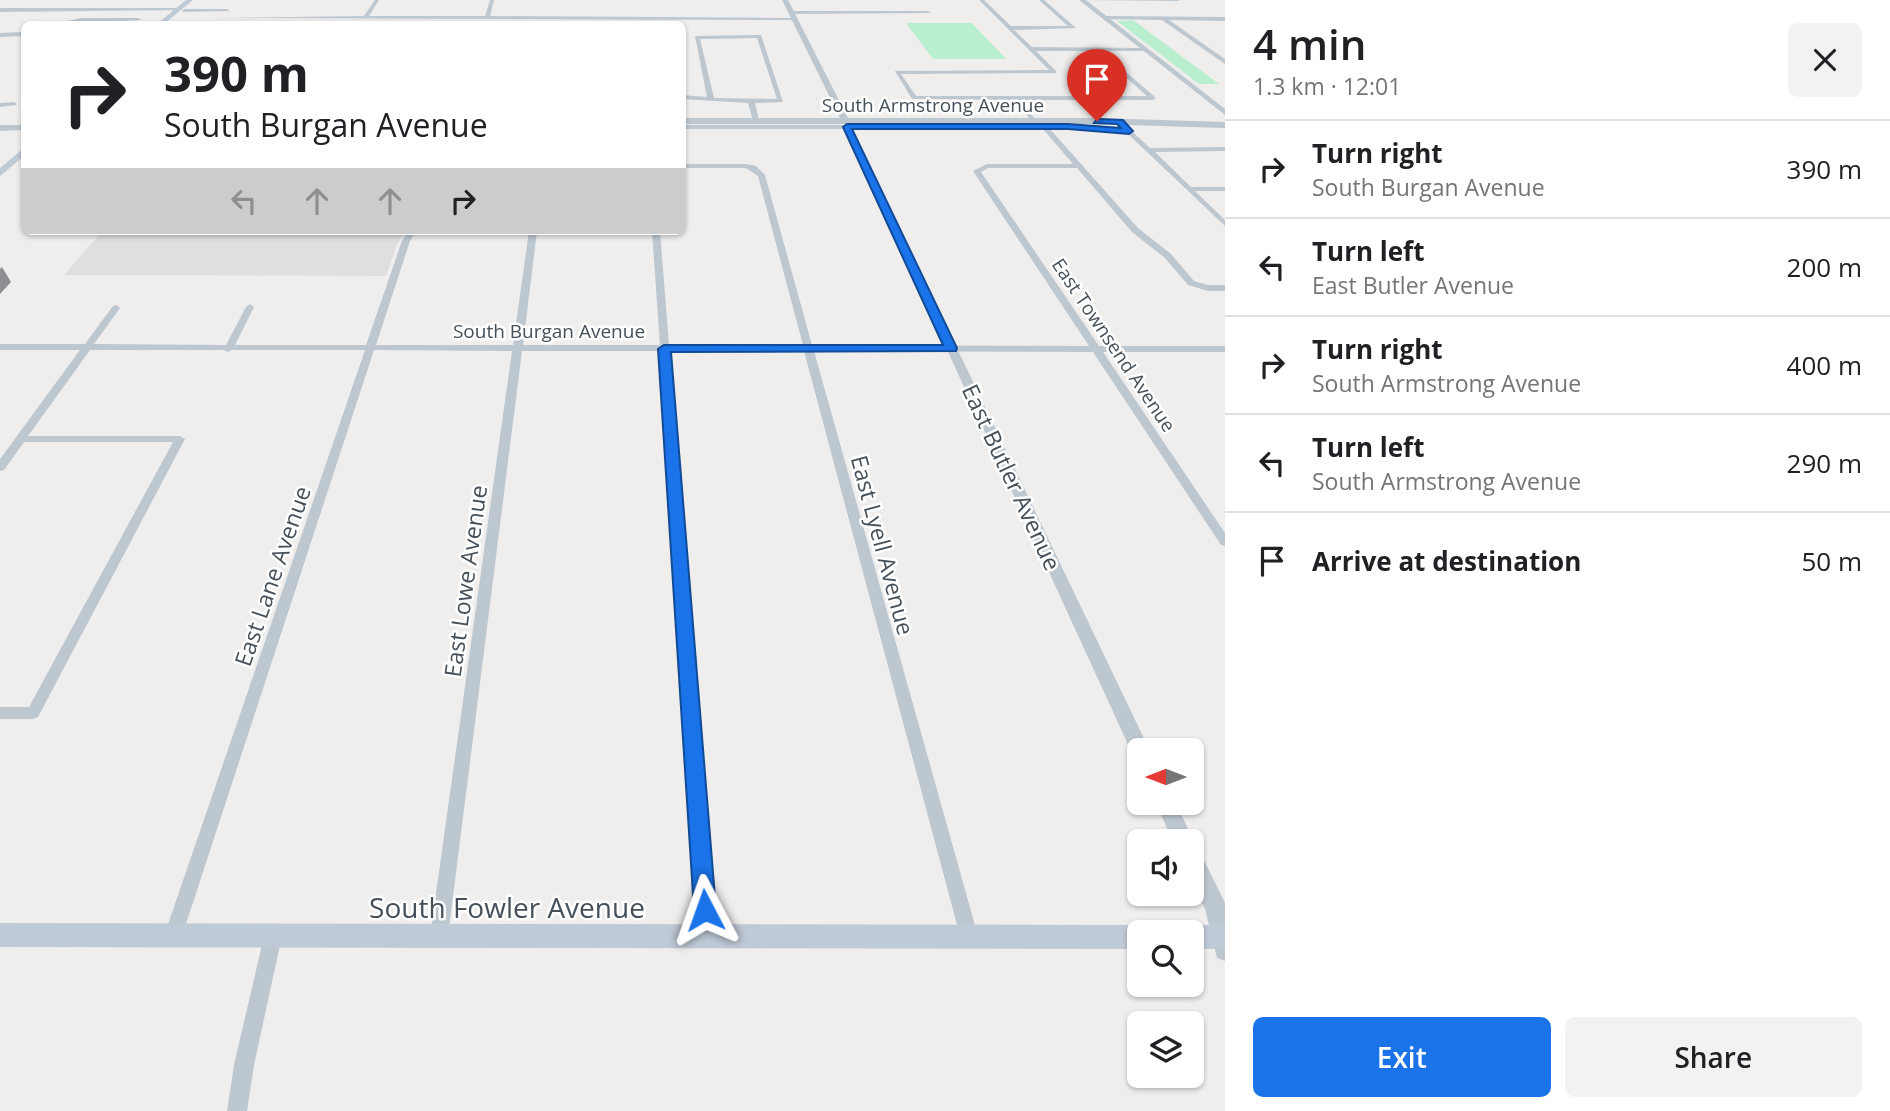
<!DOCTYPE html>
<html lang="en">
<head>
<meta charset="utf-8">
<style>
  body { margin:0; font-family:"Open Sans",sans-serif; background:#f2f2f2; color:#202124; height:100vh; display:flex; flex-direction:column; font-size:26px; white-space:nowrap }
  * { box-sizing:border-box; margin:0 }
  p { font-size:23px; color:#757577 }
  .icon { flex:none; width:38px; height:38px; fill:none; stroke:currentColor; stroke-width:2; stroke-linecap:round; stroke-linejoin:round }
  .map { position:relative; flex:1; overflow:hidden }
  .side { display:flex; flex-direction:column; background:#fff; width:665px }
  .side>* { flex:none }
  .banner { position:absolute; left:21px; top:21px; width:665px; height:214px; border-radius:10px; box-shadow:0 2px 5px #0004; background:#fff; color:#202124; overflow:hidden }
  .needle { width:46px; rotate:270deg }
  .controls { position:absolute; left:1127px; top:738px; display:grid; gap:14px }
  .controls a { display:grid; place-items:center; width:77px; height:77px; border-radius:10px; background:#fff; box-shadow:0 2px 5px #0004; font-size:35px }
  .pin { position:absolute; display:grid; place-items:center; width:60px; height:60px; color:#fff; margin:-72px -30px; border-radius:50% 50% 50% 0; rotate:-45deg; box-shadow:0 0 7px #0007 }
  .pin .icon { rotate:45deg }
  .me { position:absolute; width:77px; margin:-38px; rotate:356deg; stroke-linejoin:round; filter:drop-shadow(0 0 5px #0008) }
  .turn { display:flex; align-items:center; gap:24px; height:147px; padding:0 28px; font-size:32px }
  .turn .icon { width:91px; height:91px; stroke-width:2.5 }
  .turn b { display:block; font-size:49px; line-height:60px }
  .lanes { display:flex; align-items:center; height:66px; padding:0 28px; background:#0003; justify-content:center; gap:35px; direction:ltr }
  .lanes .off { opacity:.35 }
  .round { display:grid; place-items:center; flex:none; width:74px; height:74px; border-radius:10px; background:#f2f2f2 }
  .overview { display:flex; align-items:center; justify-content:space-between; height:119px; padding:0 28px }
  h1 { font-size:42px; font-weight:600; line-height:52px }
  .action { display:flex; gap:14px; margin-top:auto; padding:14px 28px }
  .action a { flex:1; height:80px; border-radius:10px; background:#1a73e8; color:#fff; font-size:28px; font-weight:600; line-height:80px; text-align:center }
  .action a+a { background:#f2f2f2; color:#202124 }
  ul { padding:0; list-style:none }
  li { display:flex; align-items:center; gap:21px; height:98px; padding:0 28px; border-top:2px solid #e0e0e0 }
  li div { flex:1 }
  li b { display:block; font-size:26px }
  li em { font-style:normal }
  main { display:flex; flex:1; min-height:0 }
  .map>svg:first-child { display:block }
  .education { fill:#e1dedf }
  .green { fill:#b9efcf }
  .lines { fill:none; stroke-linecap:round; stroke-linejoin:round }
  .minor { fill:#bdc7d0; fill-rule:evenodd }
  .tertiary { fill:#bdc7d0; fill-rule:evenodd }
  .secondary { fill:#bfcad7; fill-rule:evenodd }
  .shaded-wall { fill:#8d8f93 }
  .route { fill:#1a73e8; stroke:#114b97; stroke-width:2 }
  .labels { text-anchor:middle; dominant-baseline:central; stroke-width:5; stroke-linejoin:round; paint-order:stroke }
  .far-street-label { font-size:19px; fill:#45505b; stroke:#fff }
  .street-label { font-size:23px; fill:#45505b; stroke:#fff }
  .near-street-label { font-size:28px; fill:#45505b; stroke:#fff }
</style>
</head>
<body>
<main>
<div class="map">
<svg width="1225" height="1111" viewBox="0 0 1225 1111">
  <rect width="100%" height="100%" fill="#f0eded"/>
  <!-- education -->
  <path class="education" d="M102,231H405L397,244L386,276L64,275Z"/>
  <!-- green -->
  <path class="green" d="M1133,20L1219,84H1199L1117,21Z
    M906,23H972L1006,59H933Z"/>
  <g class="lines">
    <!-- minor -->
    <path class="minor" d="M375,0H379L369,16H485L490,0H494L490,16L797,18L794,20L219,18L364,16Z
      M979,0H984L1011,26H1068L1039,0H1044L1076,28L1014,30L1032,47L1144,48L1142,51H1102L1156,98L1153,100H1019L1037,121L1034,123L1012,100L912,99L895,71L1049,70ZM1036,51H1096L1147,96H916L901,74L1056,73V71Z
      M1080,0H1180L1178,1Z
      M0,8H178L181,10L0,12Z
      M184,9H227L230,11L182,12Z
      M791,11H928L931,13L789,14Z
      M1105,16L1225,17V21L1169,20L1225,59V64L1162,20L1103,19Z
      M82,18H138L141,20L53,24Z
      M24,32V36L0,37V33Z
      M761,35L783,102L755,103L759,121L756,123L753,121L748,103L682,99V95L707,97L695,36ZM757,38L777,99L714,98L700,39Z
      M15,102L17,105L0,107V103Z
      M682,125H1068L1123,129L1122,127L1125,125L1150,148L1225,147V151L1155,152L1191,187H1225V191H1195L1225,220V226L1127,133L1050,129L1138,228L1171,254L1194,281L1208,285H1225V291H1208L1188,285L1165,258L1132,232L1077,168H988L981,172L1099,346H1225V352H1103L1225,533V546L1221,545L1093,352L814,351L978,936L975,942L969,945L963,942L960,936L804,351H669L716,937L713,943L707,946L701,943L698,937L660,351H522L448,936L445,942L439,945L433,942L430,936L512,351L374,350L182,936L179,942L173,945L167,942L164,936L365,350H232L228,352L224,350H90L28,436H180L185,439L38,717L33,719H0V707H29L173,442H24L4,470L0,471V459L80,350H0V344H85L113,306L116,305L120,308L94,344L226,345L246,307L250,304L254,307L235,345H366L402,241L408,231H416L410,241L376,345H513L529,231H537L523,345H660L652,231H660L669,345H803L758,176L746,168H682V164H746L756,166L765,175L812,345L1089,346L973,171L987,164H1073L1043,129H682Z
      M273,927L279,930L282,936L254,1065L247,1111H227L234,1065L264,936L267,930Z"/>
    <!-- tertiary -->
    <path class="tertiary" d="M782,0H788L848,118H1097L1225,122V128L1097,124H682V118H840Z
      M1079,0H1086L1225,109V115Z
      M0,125H24V130L0,131Z
      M844,125L851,127L1150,751H1139V759L1134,757L1131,751Z
      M1156,803H1176L1194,842L1192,847L1199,850L1225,903V961L1217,958L1205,909L1192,880V842H1173Z"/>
    <!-- secondary -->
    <path class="secondary" d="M186,0H193L164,24H157Z
      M24,148V156L0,176V168Z
      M0,923L1139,925L1148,928L1150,933H1139V949L0,947Z
      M1192,925H1225V949H1192V933H1181L1183,928Z"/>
  </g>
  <!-- shaded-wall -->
  <path class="shaded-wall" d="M2,267L11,282L0,294V269Z"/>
  <!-- route -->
  <path class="route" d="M1097,119L1123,120L1133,131L1129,134L1068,129H852L957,348L956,351L671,352L716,910L713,918L705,921L697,918L694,910L658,349L664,345H943L843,127L847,124H1068L1121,128L1117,124L1094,123Z"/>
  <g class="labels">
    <!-- far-street labels -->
    <g class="far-street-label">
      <text x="933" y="105">South Armstrong Avenue</text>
      <text x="549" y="331">South Burgan Avenue</text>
      <text transform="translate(1114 345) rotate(56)">East Townsend Avenue</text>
    </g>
    <!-- street labels -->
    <g class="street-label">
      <text transform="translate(1012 477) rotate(65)">East Butler Avenue</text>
      <text transform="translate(883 545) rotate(75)">East Lyell Avenue</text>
      <text transform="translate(272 576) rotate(-71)">East Lane Avenue</text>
      <text transform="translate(465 581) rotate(-82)">East Lowe Avenue</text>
    </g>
    <!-- near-street labels -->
    <g class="near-street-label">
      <text x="507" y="907">South Fowler Avenue</text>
    </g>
  </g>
</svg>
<div class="controls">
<a><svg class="needle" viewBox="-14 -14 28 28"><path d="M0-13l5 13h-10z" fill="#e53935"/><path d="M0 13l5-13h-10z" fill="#757577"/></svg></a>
<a><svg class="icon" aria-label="sound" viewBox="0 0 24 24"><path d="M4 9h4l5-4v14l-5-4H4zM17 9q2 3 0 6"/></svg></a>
<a><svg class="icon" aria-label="search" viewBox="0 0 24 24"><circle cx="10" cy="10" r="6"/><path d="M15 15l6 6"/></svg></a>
<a><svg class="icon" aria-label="layers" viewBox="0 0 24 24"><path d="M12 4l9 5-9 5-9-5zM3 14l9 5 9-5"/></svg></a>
</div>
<div class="pin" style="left:1097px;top:121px;background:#d93025"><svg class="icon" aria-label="arrive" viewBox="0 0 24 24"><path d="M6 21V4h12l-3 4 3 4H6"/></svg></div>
<svg class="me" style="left:705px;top:910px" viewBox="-20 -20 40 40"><path d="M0-17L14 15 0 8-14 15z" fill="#1a73e8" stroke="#fff" stroke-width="4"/></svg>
<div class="banner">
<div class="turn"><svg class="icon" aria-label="right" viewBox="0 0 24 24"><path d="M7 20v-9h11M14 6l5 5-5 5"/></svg><div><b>390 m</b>South Burgan Avenue</div></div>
<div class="lanes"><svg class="icon off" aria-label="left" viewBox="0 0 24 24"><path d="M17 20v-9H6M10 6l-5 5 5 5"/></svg><svg class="icon off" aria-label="ahead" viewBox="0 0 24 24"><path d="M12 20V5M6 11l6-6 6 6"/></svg><svg class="icon off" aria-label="ahead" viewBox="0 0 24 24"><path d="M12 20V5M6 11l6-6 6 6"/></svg><svg class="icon" aria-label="right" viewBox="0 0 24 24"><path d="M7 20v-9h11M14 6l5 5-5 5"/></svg></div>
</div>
</div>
<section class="side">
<div class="overview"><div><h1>4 min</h1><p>1.3 km · 12:01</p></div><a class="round"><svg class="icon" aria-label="close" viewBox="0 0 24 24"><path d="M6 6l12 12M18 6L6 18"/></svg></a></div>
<ul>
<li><svg class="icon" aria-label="right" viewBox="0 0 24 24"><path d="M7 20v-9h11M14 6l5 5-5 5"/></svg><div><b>Turn right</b><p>South Burgan Avenue</p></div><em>390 m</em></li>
<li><svg class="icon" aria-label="left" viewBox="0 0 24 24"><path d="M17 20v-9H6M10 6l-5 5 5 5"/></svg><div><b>Turn left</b><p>East Butler Avenue</p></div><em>200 m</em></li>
<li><svg class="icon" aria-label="right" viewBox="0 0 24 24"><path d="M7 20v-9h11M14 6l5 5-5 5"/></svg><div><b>Turn right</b><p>South Armstrong Avenue</p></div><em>400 m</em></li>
<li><svg class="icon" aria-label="left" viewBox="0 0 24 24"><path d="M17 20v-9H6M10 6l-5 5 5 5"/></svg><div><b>Turn left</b><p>South Armstrong Avenue</p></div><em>290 m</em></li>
<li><svg class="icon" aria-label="arrive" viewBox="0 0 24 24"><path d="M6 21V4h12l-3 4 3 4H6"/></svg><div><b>Arrive at destination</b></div><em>50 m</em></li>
</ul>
<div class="action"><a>Exit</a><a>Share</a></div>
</section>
</main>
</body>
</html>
